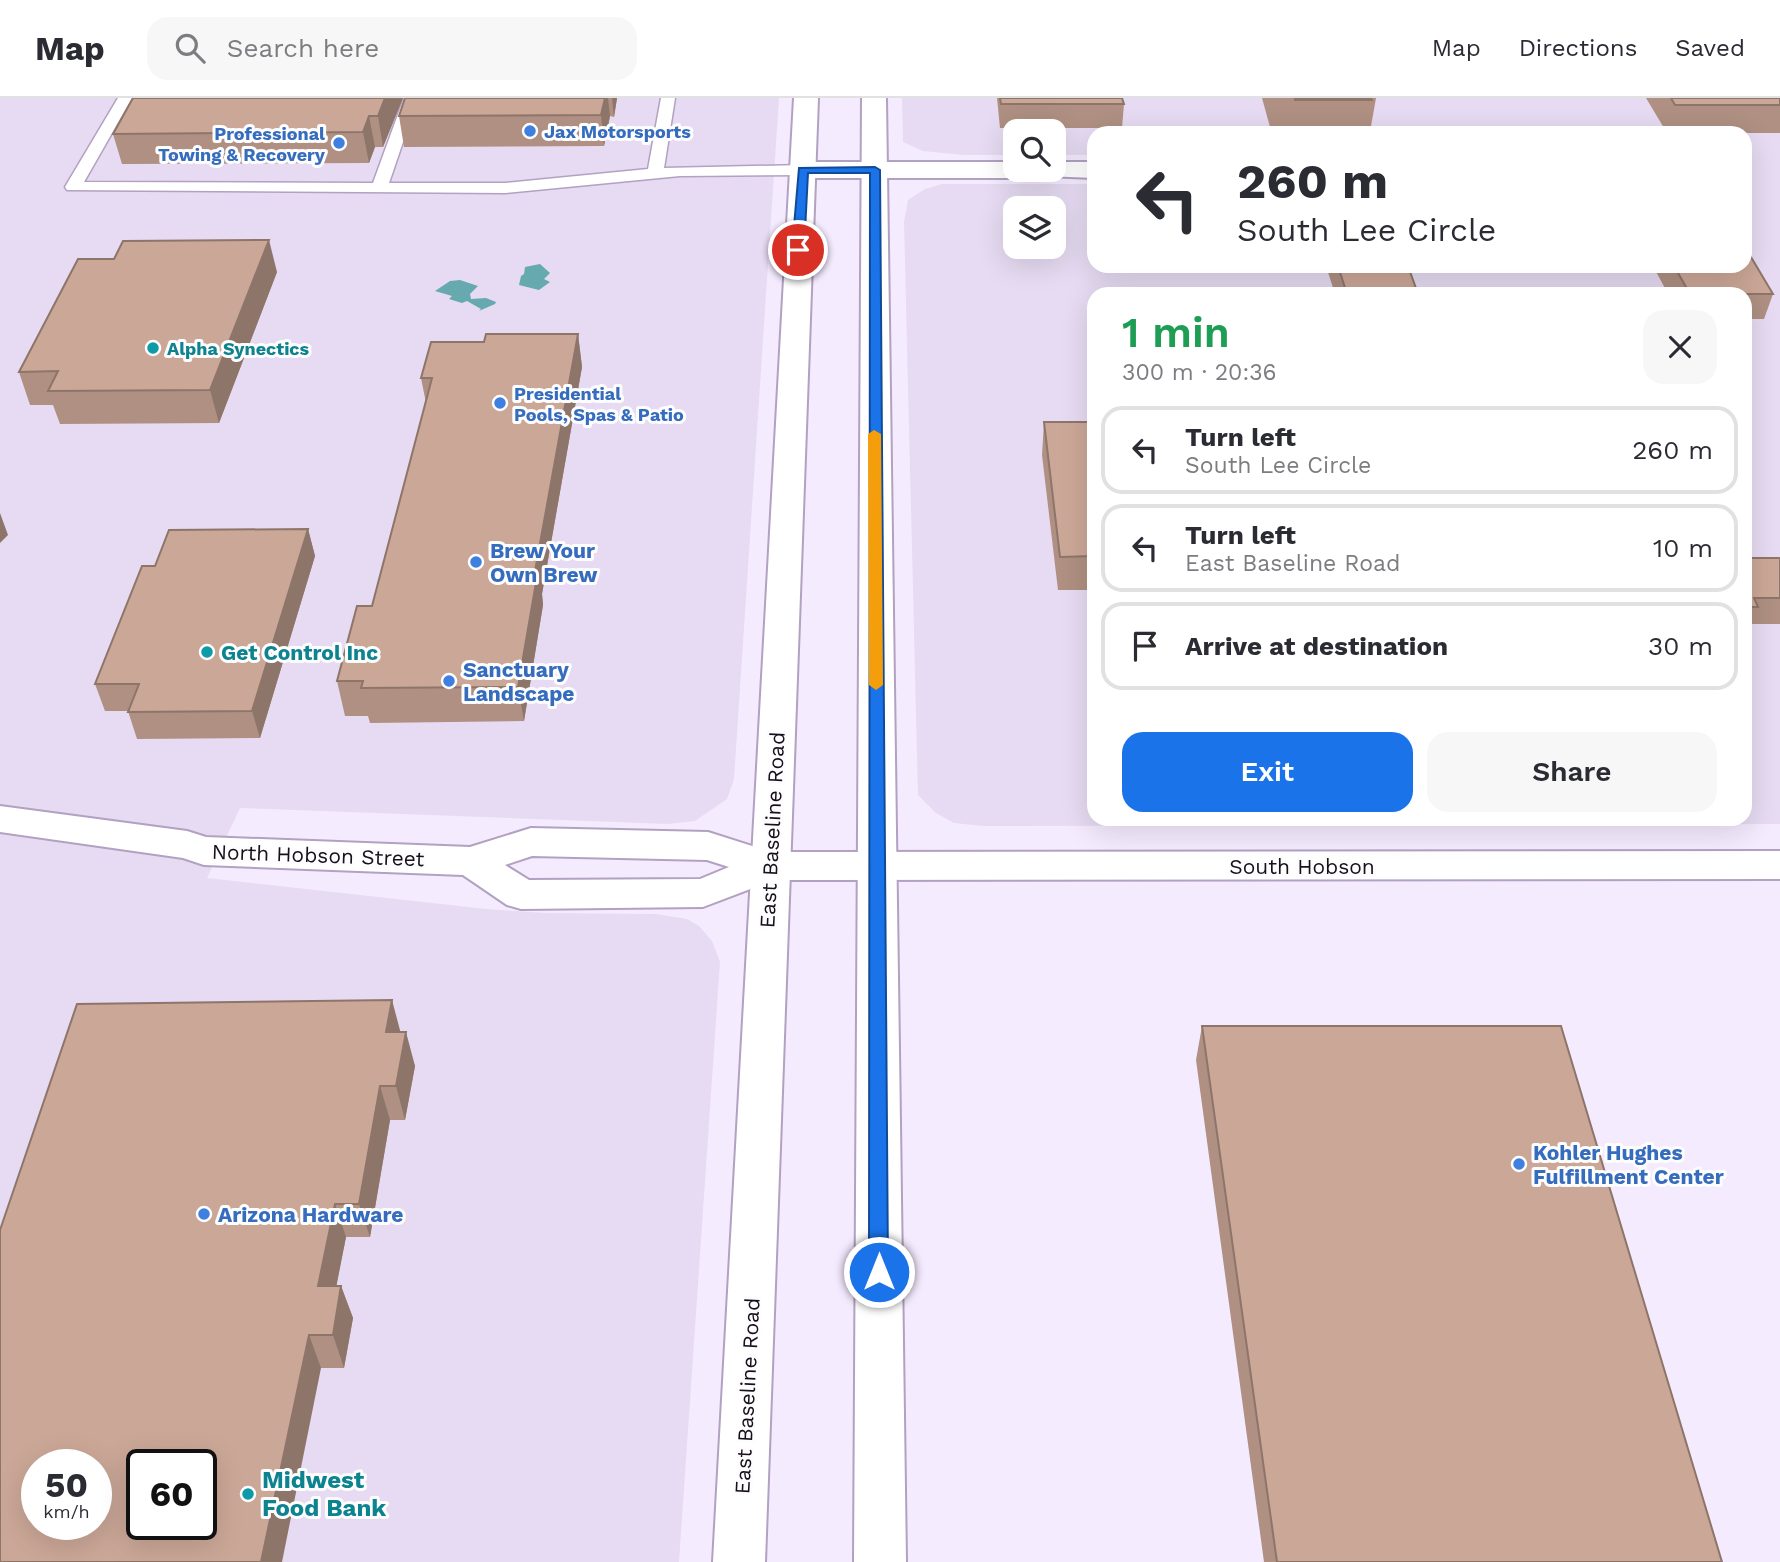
<!DOCTYPE html>
<html lang="en">
<head>
<meta charset="utf-8">
<style>
  body { margin:0; font-family:"Work Sans",sans-serif; background:#f7f7f7; color:#2b2b33; height:100vh; display:flex; flex-direction:column; font-size:26px; white-space:nowrap }
  * { box-sizing:border-box; margin:0 }
  p { font-size:23px; color:#7c7c81 }
  .icon { flex:none; width:38px; height:38px; fill:none; stroke:currentColor; stroke-width:2; stroke-linecap:round; stroke-linejoin:round }
  .map { position:relative; flex:1; overflow:hidden }
  .details { position:absolute; left:1087px; top:189px; width:665px; height:539px; display:flex; flex-direction:column; background:#fff; border-radius:21px; box-shadow:0 7px 28px #0002 }
  .details>* { flex:none }
  .guide { position:absolute; left:1087px; top:28px; width:665px; height:147px; border-radius:21px; box-shadow:0 7px 28px #0002; background:#fff; color:#2b2b33; overflow:hidden }
  .controls { position:absolute; left:1003px; top:21px; display:grid; gap:14px }
  .controls a { display:grid; place-items:center; width:63px; height:63px; border-radius:14px; background:#fff; box-shadow:0 7px 28px #0002; font-size:35px }
  .speed { position:absolute; left:21px; top:1351px; display:flex; gap:14px; font-size:35px; font-weight:700; text-align:center }
  .speed>* { display:grid; place-content:center; width:91px; height:91px; border-radius:50%; background:#fff; box-shadow:0 7px 28px #0002; line-height:1 }
  .speed small { font-size:18px; font-weight:400 }
  .speed .limit { border:4px solid #111; border-radius:10px; background:#fff; color:#111 }
  .pin { position:absolute; display:grid; place-items:center; width:60px; height:60px; color:#fff; margin:-30px; border:4px solid #fff; border-radius:50%; box-shadow:0 2px 7px #0007 }
  .me { position:absolute; width:77px; margin:-38px; rotate:0deg; stroke-linejoin:round; filter:drop-shadow(0 0 5px #0008) }
  .turn { display:flex; align-items:center; gap:24px; height:147px; padding:0 35px; font-size:32px }
  .turn .icon { width:91px; height:91px; stroke-width:2.5 }
  .turn b { display:block; font-size:49px; line-height:60px }
  .round { display:grid; place-items:center; flex:none; width:74px; height:74px; border-radius:21px; background:#f7f7f7 }
  .head { display:flex; align-items:center; justify-content:space-between; height:119px; padding:0 35px }
  h1 { font-size:42px; font-weight:600; line-height:52px; color:#1e9e55 }
  .primary-button { display:flex; gap:14px; margin-top:auto; padding:14px 35px }
  .primary-button a { flex:1; height:80px; border-radius:21px; background:#1a73e8; color:#fff; font-size:28px; font-weight:600; line-height:80px; text-align:center }
  .primary-button a+a { background:#f7f7f7; color:#2b2b33 }
  ul { padding:0; list-style:none }
  li { display:flex; align-items:center; gap:21px; height:88px; margin:0 14px 10px; padding:0 21px; border:4px solid #e1e1e2; border-radius:21px }
  li div { flex:1 }
  li b { display:block; font-size:26px }
  li em { font-style:normal }
  header { display:flex; align-items:center; gap:42px; box-sizing:border-box; height:98px; padding:0 35px; background:#fff; border-bottom:2px solid #e1e1e2 }
  header strong { font-size:33px }
  nav { display:flex; gap:38px; margin-inline-start:auto; font-size:24px }
  .search { width:490px; height:63px; background:#f7f7f7; display:flex; align-items:center; gap:18px; box-sizing:border-box; padding:0 24px; border-radius:21px; color:#7c7c81; font-size:26px }
  .map>svg:first-child { display:block }
  .built { fill:#e6dbf2; fill-rule:evenodd }
  .water { fill:#66a9af }
  .lines { fill:none; stroke-linecap:round; stroke-linejoin:round }
  .service-casing { stroke:#b2a1c1; stroke-width:3 }
  .minor-casing { stroke:#b2a1c1; stroke-width:4 }
  .tertiary-casing { stroke:#b2a1c1; stroke-width:4 }
  .primary-casing { stroke:#b2a1c1; stroke-width:4 }
  .service { fill:#fff; fill-rule:evenodd }
  .minor { fill:#fff; fill-rule:evenodd }
  .tertiary { fill:#fff; fill-rule:evenodd }
  .primary { fill:#fff; fill-rule:evenodd }
  .wall { fill:#af9082 }
  .shaded-wall { fill:#8e756a }
  .building { fill:#cba797; stroke:#8e756a; stroke-width:2; fill-rule:evenodd }
  .route { fill:#1a73e8; stroke:#114b97; stroke-width:2 }
  .slow { fill:#f59e0b }
  .shop-dot { fill:#3f7fe0; stroke:#fdfdfd; stroke-width:2.5 }
  .culture-dot { fill:#0f9aa8; stroke:#fdfdfd; stroke-width:2.5 }
  .labels { text-anchor:middle; dominant-baseline:central; stroke-width:6; stroke-linejoin:round; paint-order:stroke }
  .far-shop-label { font-size:18px; font-weight:bold; fill:#366cbe; stroke:#fdfdfd; text-anchor:start }
  .far-culture-label { font-size:18px; font-weight:bold; fill:#0d838f; stroke:#fdfdfd; text-anchor:start }
  .shop-label { font-size:21px; font-weight:bold; fill:#366cbe; stroke:#fdfdfd; text-anchor:start }
  .culture-label { font-size:21px; font-weight:bold; fill:#0d838f; stroke:#fdfdfd; text-anchor:start }
  .street-label { font-size:21px; fill:#17101c; stroke:#fdfdfd }
  .near-culture-label { font-size:24px; font-weight:bold; fill:#0d838f; stroke:#fdfdfd; text-anchor:start }
</style>
</head>
<body>
<header>
<strong>Map</strong>
<div class="search"><svg class="icon" aria-label="search" viewBox="0 0 24 24"><circle cx="10" cy="10" r="6"/><path d="M15 15l6 6"/></svg>Search here</div>
<nav><a>Map</a><a>Directions</a><a>Saved</a></nav>
</header>
<div class="map">
<svg width="1780" height="1464" viewBox="0 0 1780 1464">
  <rect width="100%" height="100%" fill="#f5ebff"/>
  <!-- built -->
  <path class="built" d="M0,0H779L734,681L727,701L695,723L668,726L240,710L207,780L486,811L545,815L656,816L687,821L699,828L712,843L720,864L679,1464H0ZM37,1367H96V1426H37ZM142,1367H201V1426H142Z
    M902,0H1780V726L983,728L954,725L936,715L918,697L904,124L908,102L925,91L942,86H1094V168H1745V35H1094V57H1054V33H1015V57H964L923,53L903,44ZM1015,110H1054V149H1015ZM1094,196H1745V721H1094Z"/>
  <!-- water -->
  <path class="water" d="M540,166L550,175L544,181L550,184L539,192L519,187L521,178L524,176L525,169Z
    M460,182L478,188L470,196L471,201L486,200L496,204L495,206L479,213L481,211L467,203L462,205L449,201L452,198L435,193L450,183Z"/>
  <g class="lines">
    <defs>
      <path id="service" d="M118,0H132L84,84L373,85L404,0H418L389,85H506L648,71L661,0H675L664,70L803,67L811,72L803,77L680,78L506,95L67,92L65,89Z"/>
      <path id="minor" d="M803,64H1015V72H1028L1024,78L1015,80H803L794,78L790,72L794,66Z
        M1054,64H1094V80L1045,78L1041,72H1054Z
        M1780,753V781L824,782L810,778L804,768L810,758L824,754Z"/>
      <path id="tertiary" d="M0,708L187,733L206,739L470,749L531,730L708,734L771,754H824L838,758L844,768L838,778L824,782H774L703,809L521,811L507,807L463,777L204,767L183,760L0,734ZM532,758L707,762L729,769L700,781L529,782L505,767Z"/>
      <path id="primary" d="M794,0H818L765,1464H713Z
        M862,0H886L906,1464H854Z"/>
    </defs>
    <!-- service casing -->
    <use href="#service" class="service-casing"/>
    <!-- minor casing -->
    <use href="#minor" class="minor-casing"/>
    <!-- tertiary casing -->
    <use href="#tertiary" class="tertiary-casing"/>
    <!-- primary casing -->
    <use href="#primary" class="primary-casing"/>
    <!-- service -->
    <use href="#service" class="service"/>
    <!-- minor -->
    <use href="#minor" class="minor"/>
    <!-- tertiary -->
    <use href="#tertiary" class="tertiary"/>
    <!-- primary -->
    <use href="#primary" class="primary"/>
  </g>
  <!-- wall -->
  <path class="wall" d="M133,0H403L383,49H375L369,65L122,66L113,36Z
    M405,0H617L614,19L610,18L604,48L404,49L399,18Z
    M997,0H1122L1124,6L1122,30H1000Z
    M1262,0H1376L1371,28H1368L1367,32H1291L1290,29H1270Z
    M1646,0H1780V35H1667Z
    M1326,168H1408L1418,196H1335Z
    M1653,168H1745L1773,196L1764,221H1745V196H1668Z
    M277,174L219,325L60,326L53,307H30L19,274Z
    M578,236L582,269L542,496L543,507L524,623L370,625L368,618H345L337,583L372,508L426,305L421,280L484,244Z
    M1044,324H1094V492H1058L1042,357Z
    M308,431L315,458L260,640L137,641L128,613H105L95,586L155,468Z
    M1745,460H1780V526H1751L1748,536H1745Z
    M1202,928L1722,1464H1264L1196,962Z
    M401,934L415,968L405,1022H390L370,1139H346L336,1188H341L353,1220L344,1270H321L0,1464Z"/>
  <!-- shaded-wall -->
  <path class="shaded-wall" d="M385,0H403L383,49L378,18Z
    M605,0H608L610,18L604,48L601,17Z
    M612,0H617L614,19Z
    M369,18L375,49L369,65L363,34Z
    M269,142L277,174L219,325L210,292Z
    M578,236L582,269L542,496L543,507L524,623L518,589L535,473Z
    M0,415L8,437L0,445Z
    M308,431L315,458L260,640L252,613Z
    M392,902L401,936L386,934Z
    M406,934L415,968L405,1022L396,988Z
    M380,988L390,1022L370,1139L359,1106Z
    M335,1106L346,1139L330,1221L318,1188Z
    M341,1188L353,1220L344,1270L333,1237Z
    M309,1237L321,1270L282,1464H261Z"/>
  <!-- building -->
  <path class="building" d="M133,0H385L378,18H369L363,34L113,36Z
    M405,0H605L601,17L399,18Z
    M1000,0H1122L1124,6H1001Z
    M1295,0H1371L1372,2H1295Z
    M1671,0H1780V7H1675Z
    M269,142L210,292L48,293L58,273L19,274L78,161H114L123,143Z
    M1745,149L1773,196H1690L1674,168H1745Z
    M1338,168H1408L1418,196H1347Z
    M486,236H578L535,473H538L518,589L361,590L363,583H337L357,508H372L432,280H421L431,244H484Z
    M1044,324H1094V458L1060,459Z
    M308,431L252,613L128,614L139,586H95L142,468H155L169,432Z
    M1745,460H1780V500H1754L1758,509H1745Z
    M392,902L386,934H406L396,988H380L359,1106H335L318,1188H341L333,1237H309L261,1464H0V1132L77,906ZM37,1367H96V1426H37ZM142,1367H201V1426H142Z
    M1202,928H1561L1722,1464H1277Z"/>
  <!-- route -->
  <path class="route" d="M875,69L880,72L888,1174L886,1180L879,1182L872,1180L869,1174L870,75H808L804,152L798,155L792,152L799,70Z"/>
  <!-- slow -->
  <path class="slow" d="M874,332L881,336L883,587L876,592L869,587L868,336Z"/>
  <!-- markers -->
  <g class="shop-dot">
    <circle cx="530" cy="33" r="7"/>
    <circle cx="339" cy="45" r="7"/>
    <circle cx="500" cy="305" r="7"/>
    <circle cx="476" cy="464" r="7"/>
    <circle cx="449" cy="583" r="7"/>
    <circle cx="1519" cy="1066" r="7"/>
    <circle cx="204" cy="1116" r="7"/>
  </g>
  <g class="culture-dot">
    <circle cx="153" cy="250" r="7"/>
    <circle cx="207" cy="554" r="7"/>
    <circle cx="248" cy="1396" r="7"/>
  </g>
  <g class="labels">
    <!-- far-shop labels -->
    <g class="far-shop-label">
      <text x="544" y="33">Jax Motorsports</text>
      <text x="325" y="35" text-anchor="end">Professional<tspan x="325" dy="21">Towing &amp; Recovery</tspan></text>
      <text x="514" y="295">Presidential<tspan x="514" dy="21">Pools, Spas &amp; Patio</tspan></text>
    </g>
    <!-- far-culture labels -->
    <g class="far-culture-label">
      <text x="167" y="250">Alpha Synectics</text>
    </g>
    <!-- shop labels -->
    <g class="shop-label">
      <text x="490" y="452">Brew Your<tspan x="490" dy="24">Own Brew</tspan></text>
      <text x="463" y="571">Sanctuary<tspan x="463" dy="24">Landscape</tspan></text>
      <text x="1533" y="1054">Kohler Hughes<tspan x="1533" dy="24">Fulfillment Center</tspan></text>
      <text x="218" y="1116">Arizona Hardware</text>
    </g>
    <!-- culture labels -->
    <g class="culture-label">
      <text x="221" y="554">Get Control Inc</text>
    </g>
    <!-- street labels -->
    <g class="street-label">
      <text transform="translate(772 732) rotate(-87)">East Baseline Road</text>
      <text transform="translate(318 757) rotate(2)">North Hobson Street</text>
      <text x="1302" y="768">South Hobson</text>
      <text transform="translate(747 1298) rotate(-87)">East Baseline Road</text>
    </g>
    <!-- near-culture labels -->
    <g class="near-culture-label">
      <text x="262" y="1382">Midwest<tspan x="262" dy="28">Food Bank</tspan></text>
    </g>
  </g>
</svg>
<div class="controls">
<a><svg class="icon" aria-label="search" viewBox="0 0 24 24"><circle cx="10" cy="10" r="6"/><path d="M15 15l6 6"/></svg></a>
<a><svg class="icon" aria-label="layers" viewBox="0 0 24 24"><path d="M12 4l9 5-9 5-9-5zM3 14l9 5 9-5"/></svg></a>
</div>
<div class="speed"><div>50<small>km/h</small></div><div class="limit">60</div></div>
<div class="pin" style="left:798px;top:152px;background:#d93025"><svg class="icon" aria-label="arrive" viewBox="0 0 24 24"><path d="M6 21V4h12l-3 4 3 4H6"/></svg></div>
<svg class="me" style="left:879px;top:1174px" viewBox="-20 -20 40 40"><circle r="17" fill="#1a73e8" stroke="#fff" stroke-width="3"/><path d="M0-11L8 9 0 5-8 9z" fill="#fff"/></svg>
<div class="guide">
<div class="turn"><svg class="icon" aria-label="left" viewBox="0 0 24 24"><path d="M17 20v-9H6M10 6l-5 5 5 5"/></svg><div><b>260 m</b>South Lee Circle</div></div>
</div>
<section class="details">
<div class="head"><div><h1>1 min</h1><p>300 m · 20:36</p></div><a class="round"><svg class="icon" aria-label="close" viewBox="0 0 24 24"><path d="M6 6l12 12M18 6L6 18"/></svg></a></div>
<ul>
<li><svg class="icon" aria-label="left" viewBox="0 0 24 24"><path d="M17 20v-9H6M10 6l-5 5 5 5"/></svg><div><b>Turn left</b><p>South Lee Circle</p></div><em>260 m</em></li>
<li><svg class="icon" aria-label="left" viewBox="0 0 24 24"><path d="M17 20v-9H6M10 6l-5 5 5 5"/></svg><div><b>Turn left</b><p>East Baseline Road</p></div><em>10 m</em></li>
<li><svg class="icon" aria-label="arrive" viewBox="0 0 24 24"><path d="M6 21V4h12l-3 4 3 4H6"/></svg><div><b>Arrive at destination</b></div><em>30 m</em></li>
</ul>
<div class="primary-button"><a>Exit</a><a>Share</a></div>
</section>
</div>
</body>
</html>
